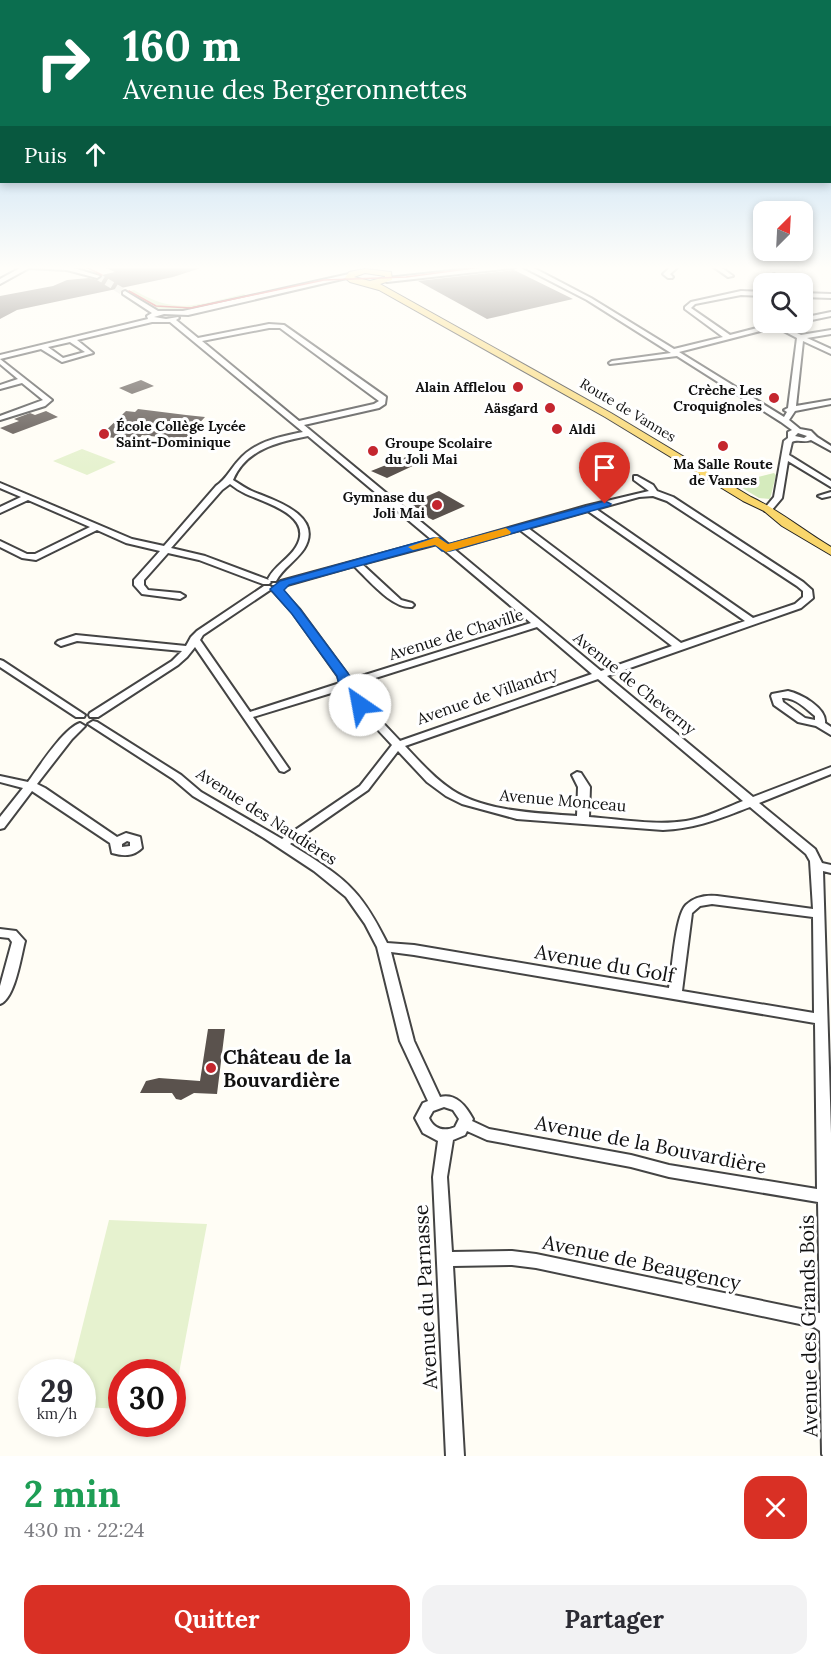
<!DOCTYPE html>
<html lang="fr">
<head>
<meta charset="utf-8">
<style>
  body { margin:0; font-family:Lora,serif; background:#f2f2f3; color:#2b2b33; height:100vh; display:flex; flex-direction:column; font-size:22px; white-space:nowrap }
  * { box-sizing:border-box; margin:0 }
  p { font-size:20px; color:#7c7c81 }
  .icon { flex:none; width:33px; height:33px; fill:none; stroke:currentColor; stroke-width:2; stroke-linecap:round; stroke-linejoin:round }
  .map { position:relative; height:1456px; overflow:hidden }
  .drawer { display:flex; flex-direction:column; background:#fff; flex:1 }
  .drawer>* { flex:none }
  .hud { position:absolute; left:0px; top:0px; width:831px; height:183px; box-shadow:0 3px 9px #0003; background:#0b6e4f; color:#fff; overflow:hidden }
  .needle { width:39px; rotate:24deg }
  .buttons { position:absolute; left:753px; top:201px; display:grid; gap:12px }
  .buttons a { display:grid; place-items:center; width:60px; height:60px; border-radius:12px; background:#fff; box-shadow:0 3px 9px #0003; font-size:30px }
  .speed { position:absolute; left:18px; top:1359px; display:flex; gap:12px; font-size:30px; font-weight:700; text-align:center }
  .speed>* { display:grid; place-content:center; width:78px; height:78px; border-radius:50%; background:#fff; box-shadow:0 3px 9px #0003; line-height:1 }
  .speed small { font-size:15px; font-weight:400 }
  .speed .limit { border:9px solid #d22; background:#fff; color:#111 }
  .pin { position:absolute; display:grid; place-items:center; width:51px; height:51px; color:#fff; margin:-62px -26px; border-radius:50% 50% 50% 0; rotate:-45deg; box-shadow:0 0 6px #0007 }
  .pin .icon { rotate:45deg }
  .me { position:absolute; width:66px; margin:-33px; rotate:327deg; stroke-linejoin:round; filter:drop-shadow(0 0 4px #0008) }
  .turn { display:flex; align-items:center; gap:21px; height:126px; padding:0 24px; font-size:27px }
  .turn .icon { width:78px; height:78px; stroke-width:2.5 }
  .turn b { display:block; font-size:42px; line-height:51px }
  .then { display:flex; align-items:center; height:57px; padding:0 24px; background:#0003; gap:12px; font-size:22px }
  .round { display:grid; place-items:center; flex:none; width:63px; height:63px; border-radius:18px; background:#f2f2f3 }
  .headline { display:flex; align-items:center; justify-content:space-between; height:102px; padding:0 24px }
  h1 { font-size:36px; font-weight:700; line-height:45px; color:#1e9e55 }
  .button { display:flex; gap:12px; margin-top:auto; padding:12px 24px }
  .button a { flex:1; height:69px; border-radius:18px; background:#d93025; color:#fff; font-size:24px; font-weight:700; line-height:69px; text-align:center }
  .button a+a { background:#f2f2f3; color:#2b2b33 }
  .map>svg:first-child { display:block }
  .green { fill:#d5ebbd }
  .pitch { fill:#e6f2cf }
  .building { fill:#5a524d }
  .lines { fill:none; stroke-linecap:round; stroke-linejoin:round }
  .minor-tunnel { stroke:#dbdad3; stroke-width:7; stroke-dasharray:7 4; stroke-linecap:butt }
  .minor-casing { stroke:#444; stroke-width:4 }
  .major-casing { stroke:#222; stroke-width:2 }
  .minor { fill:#fff; fill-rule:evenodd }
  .major { fill:#f9d66b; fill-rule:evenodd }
  .tram { stroke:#c4262e; stroke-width:1.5 }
  .route { fill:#1a73e8; stroke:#114b97; stroke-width:1.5 }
  .slow { fill:#f59e0b }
  .poi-dot { fill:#c4262e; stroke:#fff; stroke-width:2 }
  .labels { text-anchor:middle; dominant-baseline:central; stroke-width:6; stroke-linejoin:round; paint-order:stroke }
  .far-poi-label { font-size:14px; font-weight:bold; fill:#111; stroke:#fff; text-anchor:end }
  .far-street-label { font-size:14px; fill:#111; stroke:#fff }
  .street-label { font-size:16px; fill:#111; stroke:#fff }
  .near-street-label { font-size:20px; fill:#111; stroke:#fff }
  .near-poi-label { font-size:20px; font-weight:bold; fill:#111; stroke:#fff; text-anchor:start }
</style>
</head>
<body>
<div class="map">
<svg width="831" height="1456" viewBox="0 0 831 1456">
  <rect width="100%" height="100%" fill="#fffdf5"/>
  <!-- green -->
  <path class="green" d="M134,290C176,316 200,304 244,294L248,297C220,303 185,318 156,308C145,304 136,298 127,292Z
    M774,473L776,475L770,499L759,498L734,483Z"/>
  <!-- pitch -->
  <path class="pitch" d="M82,449L116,462L87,475L53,461Z
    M109,1220L207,1224L173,1405L172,1372H122L121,1409L83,1407L82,1372H71Z"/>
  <!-- building -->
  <path class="building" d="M99,265H204V267L173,277L17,310L0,319V296L53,286L67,280L89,278L98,280L102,275L115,272Z
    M514,270L573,299L487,319L418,281Z
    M141,380L154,386L132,394L119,388Z
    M138,409L186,415L205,417L184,440L142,435L137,441L100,436L126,411L135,412Z
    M46,411L58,417L13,434L0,428L19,421L14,419L30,413L35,415Z
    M406,457L419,463L387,478L371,471Z
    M439,491L465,506L433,520L415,511L419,509L409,504Z
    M208,1029H225L217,1094L194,1093L181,1100L176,1099L172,1093H140L146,1081L159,1078L200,1081Z"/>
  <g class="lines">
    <!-- minor-tunnel -->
    <path class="minor-tunnel" d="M97,276L125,293"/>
    <defs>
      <path id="minor" d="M12,265L67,266L100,276L97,278L67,270L29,268L0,284V279L22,267Z
        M506,265L516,266L513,268L387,282L384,280L387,278Z
        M523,265H528L591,298L674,349L723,337L685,309V307L691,302L741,291L764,292V296L741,295L695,304L691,308L730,335L776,323L793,322L783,326L801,335L831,330V334L807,338L831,349V354L803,341L796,406L831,400V404L795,411L789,420L800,429L811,431L817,437L831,446V451L811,440C804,443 798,439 792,442L789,455L831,481V487L788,461L782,498L771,511H765L764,509L774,497L784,441L788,438V432L792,430L781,422L677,356L610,364L609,363L612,361L671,353L587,300L523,267ZM776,327L797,338L788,408L784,410L787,412L784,417L679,352ZM798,433L807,436L804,438L795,436Z
        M673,265H680L670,274L673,277L672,278H668L663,274Z
        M711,265H718L733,276L728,277Z
        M349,274L352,276L351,277L188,315L164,314L154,317L166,319L178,317L179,318L176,320L198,338L269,324L284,325L386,397L385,404L379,408L304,425L449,545L586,506L649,491L634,480V476H637L653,485L657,491L673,497L803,582L812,590L813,598L801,608L607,676L753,797L831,767V774L759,803L815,849L822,863L831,865V873L823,871L831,1133V1456H823L822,1454L820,1331L814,1327L536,1268L512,1265L453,1266L464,1456H446L433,1177L438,1141L423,1133L415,1118L423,1103L428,1101L400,1041L377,947L365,924L346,897L314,871L264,838L193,796L173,779L88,724L93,721L97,722L181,775L201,792L282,839L360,786L392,745L341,690L253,717L289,769L284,772L280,771L195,647L187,657L178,665L98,717H90L89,715L90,713L172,661L182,651L77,641L61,646L56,643L58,641L76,635L186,646L191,637L197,631L264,586H270L272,588L270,590L203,635L200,640L250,712L340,683L338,676L293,613L273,591L271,589L273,587H279L299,609L347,674L349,680L531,623L437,544L362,564L401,600L412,603L414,605L412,607C392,609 369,580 354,566L287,585H281L279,583L281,581L432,540L308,436C278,442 246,449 233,480C240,484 246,489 254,492C276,501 324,516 304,549C296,561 283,568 276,581H270L268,579C275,565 289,559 296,547C315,516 266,503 246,494C240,491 235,488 230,484L222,490L171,548L205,556L269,580L271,582L269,584H263L199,560L168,553L144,580V585L148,590L180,593L185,596L180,599L142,594L134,585V580L160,551L126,543L97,530L36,560L22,558L0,547V541L27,554H35L90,527L28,500L0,513V507L21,497L0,488V483L132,539L164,546L216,486C226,479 230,470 238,461C255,441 279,437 303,432L170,322H152L77,340L93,353L62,362L41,349L0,359L52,400L45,406L0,420V416L43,400L22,383L0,389V385L18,379L0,364V355L148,319L147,316L152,313L123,294V292L125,291L158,311H183ZM269,328H280L379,401L374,404L299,421L202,341ZM70,342L85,352L63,358L48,347ZM653,496L667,501L797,586L803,591V597L795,604L753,618L596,509L639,497ZM588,511L745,621L681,643L528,528ZM520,530L672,646L601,671L454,549ZM537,627L592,674L400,741L351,689L350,686ZM598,679L743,801C725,808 706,818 686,821C655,826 620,819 589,817L590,787L581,773L577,772L572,775L578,787L577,816C539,813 485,812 452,790C434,778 420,762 405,746ZM398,751L427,782L446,796L462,804L517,819L663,830C698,828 718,819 750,807L806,854L810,861L813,909L717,896C706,895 694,897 686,905C675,916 672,971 669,988L414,945L387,943C378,925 368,906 354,891C337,872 312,858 290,844L368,790ZM712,904L813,917L814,1013L682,991L692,913L700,906ZM391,952L414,955L815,1023L817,1189L669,1165L631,1155L489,1129L472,1121L473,1119C466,1106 456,1093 440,1097L414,1041ZM444,1107L453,1110L459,1119L455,1127C444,1132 434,1129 429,1118L433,1111ZM467,1131L487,1140L631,1167L669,1177L818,1202L820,1313L536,1254L512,1251L452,1252L447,1177L453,1140L465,1135Z
        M774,274L777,276L775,284H769L771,276Z
        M802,293L831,294V298L802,297Z
        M831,312V316L802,322V318Z
        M831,492V496L822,498L818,496Z
        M0,660L3,661L85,715L84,717H76L0,667Z
        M788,691C801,694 827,708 825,723L831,727V735L816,726L798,722L774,705L771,696L772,694ZM782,698C795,697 805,708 815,716V720L805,718L783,702Z
        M80,723L85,726L72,739L37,784L45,788L117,837L126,833L140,837L142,848C133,857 123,856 112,853L110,843L32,791L4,828L0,829V817L23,788L0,782V776L28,782C39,767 63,729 80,723ZM127,841L130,842V846L122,847V844Z
        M0,929L16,931L25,941C21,956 15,999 0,1004V986L12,942L9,938L0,937Z"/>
      <path id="major" d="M365,269L391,272L392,280L380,284L611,413L751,497C779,510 804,531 831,547V555L782,526L764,511L743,501L605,417L379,290L350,282L345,278L349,272ZM365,273L385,276V277L370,281L354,277Z"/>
    </defs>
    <!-- minor casing -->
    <use href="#minor" class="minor-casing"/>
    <!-- major casing -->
    <use href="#major" class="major-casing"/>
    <!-- minor -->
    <use href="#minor" class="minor"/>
    <!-- major -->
    <use href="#major" class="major"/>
    <!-- tram -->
    <path class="tram" d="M63,265L88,268L102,275
      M129,291L156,306L191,308L324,280L406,277L497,265"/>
  </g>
  <!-- sky -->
  <linearGradient id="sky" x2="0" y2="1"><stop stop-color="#95c6ee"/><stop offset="0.57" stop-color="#fffefa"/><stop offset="1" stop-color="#fffefa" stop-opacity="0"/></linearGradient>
  <rect width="831" height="469" fill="url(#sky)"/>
  <!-- route -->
  <path class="route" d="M605,501L611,504L609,506L450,551H442L435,545L289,585L284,590L300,609L350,676L353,689L367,705L365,708H355L340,690L337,676L292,614L270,589L280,581L433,538H441L448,544Z"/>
  <!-- slow -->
  <path class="slow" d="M506,528L511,532L510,534L446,552L435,545L413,550L408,547L437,537L448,544Z"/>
  <!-- markers -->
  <g class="poi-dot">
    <circle cx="518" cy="387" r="6"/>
    <circle cx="774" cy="398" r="6"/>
    <circle cx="550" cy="408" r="6"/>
    <circle cx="557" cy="429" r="6"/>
    <circle cx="104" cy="434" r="6"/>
    <circle cx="723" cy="446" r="6"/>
    <circle cx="373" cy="451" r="6"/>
    <circle cx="437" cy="505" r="6"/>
    <circle cx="211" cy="1068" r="6"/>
  </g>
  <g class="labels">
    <!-- far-poi labels -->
    <g class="far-poi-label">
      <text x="506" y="387">Alain Afflelou</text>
      <text x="762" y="390">Crèche Les<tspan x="762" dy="16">Croquignoles</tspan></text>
      <text x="538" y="408">Aäsgard</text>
      <text x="116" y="426" text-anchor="start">École Collège Lycée<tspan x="116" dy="16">Saint-Dominique</tspan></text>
      <text x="569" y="429" text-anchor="start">Aldi</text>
      <text x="385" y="443" text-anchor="start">Groupe Scolaire<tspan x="385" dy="16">du Joli Mai</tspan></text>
      <text x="723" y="464" text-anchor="middle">Ma Salle Route<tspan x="723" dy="16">de Vannes</tspan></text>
      <text x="425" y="497">Gymnase du<tspan x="425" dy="16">Joli Mai</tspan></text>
    </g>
    <!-- far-street labels -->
    <g class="far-street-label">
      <text transform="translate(628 410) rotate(31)">Route de Vannes</text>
    </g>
    <!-- street labels -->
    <g class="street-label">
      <text transform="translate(456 634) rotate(-17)">Avenue de Chaville</text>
      <text transform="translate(635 683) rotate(39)">Avenue de Cheverny</text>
      <text transform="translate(487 695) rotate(-19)">Avenue de Villandry</text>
      <text transform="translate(563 800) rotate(5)">Avenue Monceau</text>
      <text transform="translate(267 816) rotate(33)">Avenue des Naudières</text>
    </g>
    <!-- near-street labels -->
    <g class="near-street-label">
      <text transform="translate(605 963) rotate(10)">Avenue du Golf</text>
      <text transform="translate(651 1144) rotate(11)">Avenue de la Bouvardière</text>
      <text transform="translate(642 1262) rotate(12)">Avenue de Beaugency</text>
      <text transform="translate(425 1297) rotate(-93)">Avenue du Parnasse</text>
      <text transform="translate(808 1326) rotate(-91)">Avenue des Grands Bois</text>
    </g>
    <!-- near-poi labels -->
    <g class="near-poi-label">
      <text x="223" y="1056">Château de la<tspan x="223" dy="23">Bouvardière</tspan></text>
    </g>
  </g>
</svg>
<div class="buttons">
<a><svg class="needle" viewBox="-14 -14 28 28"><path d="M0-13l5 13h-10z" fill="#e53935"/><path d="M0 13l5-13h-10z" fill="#7c7c81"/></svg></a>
<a><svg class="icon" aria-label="search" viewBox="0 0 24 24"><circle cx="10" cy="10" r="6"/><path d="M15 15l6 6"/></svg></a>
</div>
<div class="speed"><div>29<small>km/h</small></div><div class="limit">30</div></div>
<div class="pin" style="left:605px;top:504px;background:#d93025"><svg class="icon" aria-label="arrive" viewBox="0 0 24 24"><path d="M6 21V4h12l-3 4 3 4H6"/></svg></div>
<svg class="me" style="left:360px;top:705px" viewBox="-20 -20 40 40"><circle r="19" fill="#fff"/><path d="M0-13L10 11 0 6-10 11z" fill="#1a73e8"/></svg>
<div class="hud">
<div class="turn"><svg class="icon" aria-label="right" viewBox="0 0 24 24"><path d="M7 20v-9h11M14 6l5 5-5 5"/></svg><div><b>160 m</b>Avenue des Bergeronnettes</div></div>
<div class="then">Puis<svg class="icon" aria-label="ahead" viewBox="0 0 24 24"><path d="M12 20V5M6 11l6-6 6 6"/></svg></div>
</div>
</div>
<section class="drawer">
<div class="headline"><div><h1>2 min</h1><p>430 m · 22:24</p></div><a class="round" style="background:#d93025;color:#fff"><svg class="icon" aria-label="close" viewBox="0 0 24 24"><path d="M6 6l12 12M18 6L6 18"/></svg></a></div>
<div class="button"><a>Quitter</a><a>Partager</a></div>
</section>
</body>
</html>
